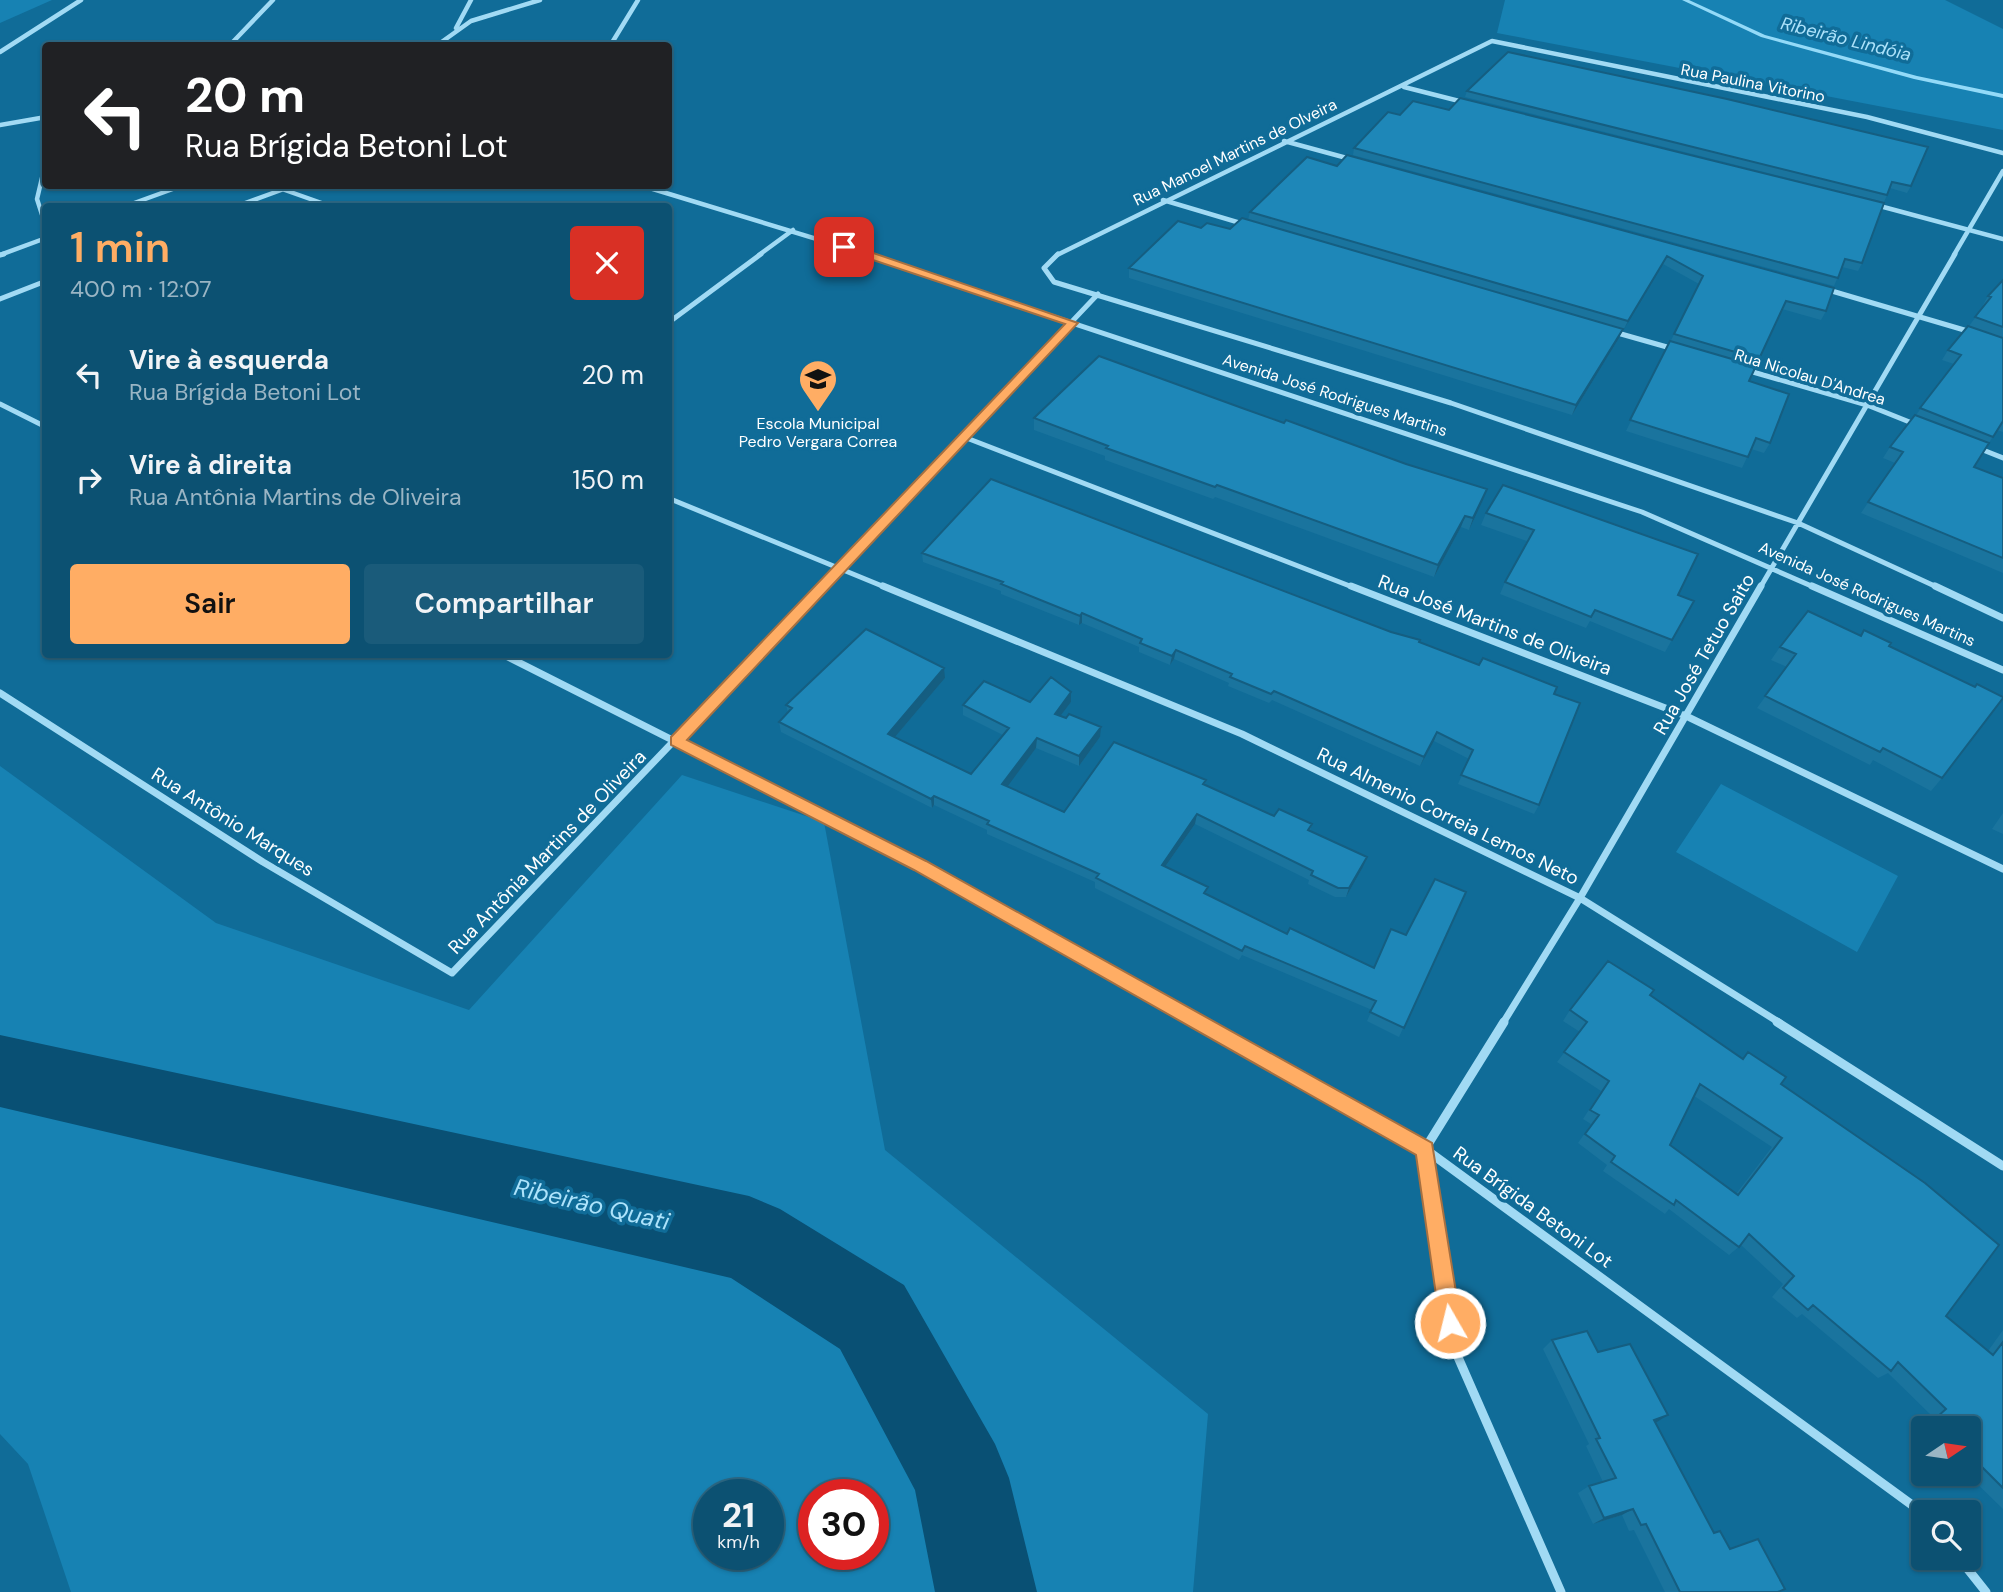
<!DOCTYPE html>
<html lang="pt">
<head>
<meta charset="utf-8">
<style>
  body { margin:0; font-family:"DM Sans",sans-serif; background:#1a5b7a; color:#f1f3f6; height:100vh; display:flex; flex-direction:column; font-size:26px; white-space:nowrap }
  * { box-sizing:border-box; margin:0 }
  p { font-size:23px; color:#9ab5c4 }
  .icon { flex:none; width:38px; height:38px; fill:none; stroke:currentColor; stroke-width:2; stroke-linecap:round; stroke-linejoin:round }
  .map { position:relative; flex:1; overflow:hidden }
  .side { position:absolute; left:42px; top:203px; width:630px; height:455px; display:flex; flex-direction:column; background:#0c5172; border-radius:7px; box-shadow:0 2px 5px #0004,0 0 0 2px #2c6884 }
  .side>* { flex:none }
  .banner { position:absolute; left:42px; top:42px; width:630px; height:147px; border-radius:7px; box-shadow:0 2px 5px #0004,0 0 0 2px #2c6884; background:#202124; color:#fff; overflow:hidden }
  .needle { width:46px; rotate:77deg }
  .controls { position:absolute; left:1911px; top:1416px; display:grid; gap:14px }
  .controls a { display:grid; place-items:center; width:70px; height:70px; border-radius:7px; background:#0c5172; box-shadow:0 2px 5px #0004,0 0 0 2px #2c6884; font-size:35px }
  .speed { position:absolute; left:693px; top:1479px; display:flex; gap:14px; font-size:35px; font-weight:700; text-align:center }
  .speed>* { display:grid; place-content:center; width:91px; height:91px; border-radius:50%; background:#0c5172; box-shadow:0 2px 5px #0004,0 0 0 2px #2c6884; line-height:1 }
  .speed small { font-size:18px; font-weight:400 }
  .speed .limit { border:10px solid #d22; background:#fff; color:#111 }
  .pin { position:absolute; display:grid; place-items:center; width:60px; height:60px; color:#fff; margin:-30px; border-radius:14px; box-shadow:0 4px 10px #0006 }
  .me { position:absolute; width:77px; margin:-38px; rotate:352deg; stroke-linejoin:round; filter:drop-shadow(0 0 5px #0008) }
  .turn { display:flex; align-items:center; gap:24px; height:147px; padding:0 28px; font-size:32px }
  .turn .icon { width:91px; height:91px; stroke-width:2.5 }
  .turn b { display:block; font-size:49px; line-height:60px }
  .round { display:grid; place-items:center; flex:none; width:74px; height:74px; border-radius:7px; background:#1a5b7a }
  .overview { display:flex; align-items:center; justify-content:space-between; height:119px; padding:0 28px }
  h1 { font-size:42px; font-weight:600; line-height:52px; color:#ffad64 }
  .cta { display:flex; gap:14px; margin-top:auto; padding:14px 28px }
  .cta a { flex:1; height:80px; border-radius:7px; background:#ffad64; color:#111; font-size:28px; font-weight:600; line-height:80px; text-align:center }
  .cta a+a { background:#1a5b7a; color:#f1f3f6 }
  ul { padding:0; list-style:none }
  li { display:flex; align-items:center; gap:21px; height:105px; padding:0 28px }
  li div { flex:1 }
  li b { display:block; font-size:26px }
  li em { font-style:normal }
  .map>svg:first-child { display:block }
  .green { fill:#1782b3; fill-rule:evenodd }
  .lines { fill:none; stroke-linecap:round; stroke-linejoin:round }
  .stream { fill:#93daf8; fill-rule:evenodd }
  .river { fill:#095074; fill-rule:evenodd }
  .minor-far3 { stroke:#a1daf4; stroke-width:4.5 }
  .minor-far2 { stroke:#a1daf4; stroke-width:5 }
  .minor-far1 { stroke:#a1daf4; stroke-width:7 }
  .minor { stroke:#a1daf4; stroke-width:9 }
  .wall { fill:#1a749e; fill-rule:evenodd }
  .shaded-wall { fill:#155e81 }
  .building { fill:#1e87b8; stroke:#155e81; stroke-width:2; fill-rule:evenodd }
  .route { fill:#ffad64; stroke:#a67041; stroke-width:2 }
  .labels { text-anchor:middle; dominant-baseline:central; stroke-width:7; stroke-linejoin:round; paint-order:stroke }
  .far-street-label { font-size:16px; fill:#fff; stroke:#106c98 }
  .far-poi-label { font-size:16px; fill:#fff; stroke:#106c98 }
  .far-water-label { font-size:18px; font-style:italic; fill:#ade3fb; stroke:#106c98 }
  .street-label { font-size:19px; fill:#fff; stroke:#106c98 }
  .near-water-label { font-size:24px; font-style:italic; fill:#ade3fb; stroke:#106c98 }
</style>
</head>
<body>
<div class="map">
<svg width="2003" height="1592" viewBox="0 0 2003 1592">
  <rect width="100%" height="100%" fill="#106c98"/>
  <!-- green -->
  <path class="green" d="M0,0H52L0,23Z
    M1505,0H1945L2003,29V130L1497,33Z
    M0,766L216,923L469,1010L682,775L824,822L885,1150L1208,1414L1193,1592H71L28,1464L0,1434ZM709,1494H768V1554H709ZM814,1494H873V1554H814Z
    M1721,784L1898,876L1857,952L1676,852Z"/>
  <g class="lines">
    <!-- stream -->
    <path class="stream" d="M1682,0H1689L1765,35L1917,76L2003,94V98L1914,79L1761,37Z"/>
    <!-- river -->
    <path class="river" d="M0,1035L749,1196L780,1209L904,1285L995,1444L1009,1478L1037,1592H935L915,1490L840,1349L731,1278L0,1107Z"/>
    <!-- minor-far3 -->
    <path class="minor-far3" d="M456,28L471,0
      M229,46L273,0
      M436,46L471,21L540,0
      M610,46L638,0
      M0,52L81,0
      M1404,87L1467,103
      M0,125L46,117
      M1284,141L1354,160
      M46,161L37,199L46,227
      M643,186L869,255
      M282,189L330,206
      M1163,200L1247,225
      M1876,205L2003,239
      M126,206L181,186
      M237,206L292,186
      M0,255L46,238
      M759,255L793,230
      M1057,255L1492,41L1867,117L2003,153
      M1954,255L2003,171"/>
    <!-- minor-far2 -->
    <path class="minor-far2" d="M864,254L1642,512L1816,588
      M1058,254L1044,268L1054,282L1451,403L1798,523L1939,588
      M0,255L4,254
      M1825,289L1971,332
      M0,299L46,281
      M668,323L761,254
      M1614,332L1674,349
      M1746,370L1867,405L1917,425
      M0,404L46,427
      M964,437L1355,588
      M1978,448L2003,458
      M668,498L887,588
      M820,588L1098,294
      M1760,588L1955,254"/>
    <!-- minor-far1 -->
    <path class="minor-far1" d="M883,586L1242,734L1580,898L1780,1023
      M1351,586L1686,716L2003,869
      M1812,586L2003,670
      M1935,586L2003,618
      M502,654L920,865L1202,1023
      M0,693L263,862L452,973L822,586
      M1503,1023L1580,898L1761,586"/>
    <!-- minor -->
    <path class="minor" d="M1199,1022L1425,1149L1923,1513
      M1504,1022L1425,1149L1454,1348L1561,1592
      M1777,1022L2003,1166
      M1959,1558L1986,1592"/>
  </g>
  <!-- wall -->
  <path class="wall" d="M1467,91L1911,186L1907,193L1890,188L1884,202L1465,97Z
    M1354,148L1862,263L1858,271L1842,267L1834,286L1353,155Z
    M1337,166L1834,288L1826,311L1821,320L1782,309L1755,366L1749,381L1770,443L1764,453L1751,449L1742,468L1626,431L1699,284L1663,264L1624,329L1248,220L1250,212Z
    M1201,228L1619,338L1572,415L1129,278V268Z
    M2003,280V432L1997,430L1974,467L2003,478V573L1861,513L1895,463L1883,458L1890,447L1916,415L1954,364L1942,360L1948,350L1969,326L1984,306L1983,305L1988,296Z
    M1242,408L1406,464L1487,489L1483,500L1469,530L1461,527L1434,577L1215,497L1213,499L1105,460V456L1034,430V418Z
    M1503,485L1678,595L1694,601L1665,652L1590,621L1586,628L1500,594L1505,582L1527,541L1481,525L1486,513Z
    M922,553L1419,642L1554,694L1539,805L1534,814L1458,784L1469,759L1434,741L1420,766L1272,700L1269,703L1228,686L1229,683L1174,659L1170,665L1139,652V647L1082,623L1079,625L1001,594V591L923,562Z
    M1860,636L1889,646L1942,778L1931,791L1873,760L1870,765L1757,708L1787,667L1771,660L1780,647Z
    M945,678L894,738L971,774L1003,735L963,715V705L1030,702H1071L1060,716L1100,737L1079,766L1036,748L1007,786L1064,812L1205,785L1274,816L1312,824L1310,831L1367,857L1363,867L1346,897H1335L1308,884L1309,880L1195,824L1165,867L1206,894L1287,934L1374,968L1406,935L1466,892L1399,1037L1367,1021L1372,1010L1242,955L1239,960L1095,888V882L987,834V830L934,805L932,808L781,732L779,722L788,713L786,705Z
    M2003,813V834L1992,829Z
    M1650,995L1742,1059L1748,1052L1781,1084L1946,1316L1988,1351L2003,1330V1509L1967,1474H1969V1428H1923V1441L1914,1432L1932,1416L1888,1373L1878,1378L1802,1314L1797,1318L1772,1297L1783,1284L1741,1245L1729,1255L1669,1209L1665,1214L1603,1171L1607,1165L1578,1143L1591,1124L1583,1119L1601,1091L1557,1062L1580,1032L1563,1021L1570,1010ZM1694,1096L1772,1147L1736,1194L1670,1145Z
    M1552,1340L1598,1352L1656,1423L1714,1533L1778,1592H1665L1634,1530L1629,1531L1622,1515L1593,1524L1578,1493L1589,1486L1603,1482L1586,1446L1589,1444L1543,1349Z"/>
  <!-- shaded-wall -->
  <path class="shaded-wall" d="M1667,256L1663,264L1624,329L1628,321Z
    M1623,329L1619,338L1572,415L1576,405Z
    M1487,489L1483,500L1469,530L1473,518Z
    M1465,516L1461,527L1434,577L1438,565Z
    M1082,613V623L1079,625L1080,616Z
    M1176,650L1174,659L1170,665L1172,656Z
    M944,668L945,678L889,744L888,734Z
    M1071,692V702L1055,723V714Z
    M1101,727L1100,737L1079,766V756Z
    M1437,732L1434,741L1420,766L1424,757Z
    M1037,738L1036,748L1002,794V784Z
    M934,796V805L932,808L931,799Z
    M1197,814L1195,824L1160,874L1162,865Z
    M1367,857L1363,867L1346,897L1349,888Z
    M1668,1415L1657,1422L1642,1427L1654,1420Z
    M1633,1509L1622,1515L1593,1524L1604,1518Z"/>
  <!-- building -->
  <path class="building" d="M1508,52L1727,99L1928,147L1911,186L1892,182L1887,195L1467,91Z
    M1460,98L1884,203L1862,263L1845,259L1838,278L1354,148L1388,112L1400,115L1413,101L1449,110Z
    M1347,155L1834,288L1826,311L1786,301L1759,359L1674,334L1703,276L1667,256L1628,321L1250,212L1307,157L1337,166Z
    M1242,218L1623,329L1576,405L1129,268L1178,221L1201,228L1207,223L1230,229Z
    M2003,280V327L1975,317L1991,297L1988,296Z
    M1968,326L2003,338V421L1993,437L1920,408L1961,355L1948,350Z
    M1670,341L1756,366L1749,381L1789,394L1770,443L1756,438L1748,457L1630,420Z
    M1099,356L1242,408L1284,423L1286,420L1406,464L1487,489L1473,518L1465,516L1438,565L1217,485L1215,487L1106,448L1108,446L1034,418Z
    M1915,415L1989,443L1974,467L2003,478V558L1868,502L1903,452L1890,447Z
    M991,479L1391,632L1420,640L1419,642L1479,665L1483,658L1557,687L1554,694L1580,703L1539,805L1461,775L1473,750L1437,732L1424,757L1274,691L1271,694L1230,677L1232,674L1176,650L1172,656L1140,643L1142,639L1082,613L1080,616L1001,584L1003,582L922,553Z
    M1503,485L1698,554L1678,595L1694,601L1672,640L1595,610L1591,617L1505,582L1534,530L1486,513Z
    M1808,611L1861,636L1864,630L1891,643L1889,646L1975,687L1977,684L2003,697V698L1942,778L1883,748L1880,752L1765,696L1796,654L1780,647Z
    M866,629L944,668L888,734L971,774L1009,728L963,705L984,681L1030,702L1051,677L1071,692L1055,714L1066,718L1069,714L1101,727L1079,756L1037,738L1002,784L1064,812L1114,742L1206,780L1203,784L1274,816L1279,809L1312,824L1308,830L1367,857L1349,888H1338L1311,875L1313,871L1197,814L1162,865L1208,887L1204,893L1287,934L1290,928L1374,968L1391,929L1406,935L1435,879L1466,892L1404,1028L1370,1012L1376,1001L1245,946L1242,951L1096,878L1099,874L987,824L989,821L934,796L931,799L779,722L792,708L786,705Z
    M1608,961L1654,990L1650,995L1743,1059L1748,1052L1786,1077L1781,1084L1925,1183L1999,1245L1946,1316L1993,1355L2003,1342V1488L1969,1454V1428H1931L1928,1425L1946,1409L1898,1362L1891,1371L1813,1305L1808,1310L1783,1288L1794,1276L1749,1234L1739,1247L1676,1200L1674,1205L1611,1162L1615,1156L1585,1134L1599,1115L1590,1110L1609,1081L1564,1052L1587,1022L1570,1010ZM1700,1084L1782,1138L1738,1195L1670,1145Z
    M1587,1331L1598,1352L1630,1344L1668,1415L1654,1420L1714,1533L1720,1531L1730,1549L1758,1539L1785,1589L1778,1592H1680L1646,1524L1641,1525L1633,1509L1604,1518L1589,1486L1616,1478L1596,1439L1600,1438L1552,1340Z"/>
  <!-- route -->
  <path class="route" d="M844,243L1078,323L687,740L926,861L1432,1143L1461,1323L1458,1331L1450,1334L1443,1331L1440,1323L1416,1155L914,870L671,745V737L1065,324L840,249L838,247Z"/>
  <!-- icons -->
  <defs>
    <symbol id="school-pin" viewBox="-11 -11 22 30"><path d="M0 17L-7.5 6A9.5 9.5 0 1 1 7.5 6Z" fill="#ffad64" stroke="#106c98"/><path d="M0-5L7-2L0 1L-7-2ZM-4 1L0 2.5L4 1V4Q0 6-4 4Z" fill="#111"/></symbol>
  </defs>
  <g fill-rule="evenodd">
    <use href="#school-pin" x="796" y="357" width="44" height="60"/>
  </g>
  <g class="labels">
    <!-- far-street labels -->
    <g class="far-street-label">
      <text transform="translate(1753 83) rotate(11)">Rua Paulina Vitorino</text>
      <text transform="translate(1235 152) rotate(-26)">Rua Manoel Martins de Olveira</text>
      <text transform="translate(1810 377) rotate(17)">Rua Nicolau D'Andrea</text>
      <text transform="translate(1335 395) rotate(18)">Avenida José Rodrigues Martins</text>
      <text transform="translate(1867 594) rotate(24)">Avenida José Rodrigues Martins</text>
    </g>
    <!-- far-poi labels -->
    <g class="far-poi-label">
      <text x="818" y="423">Escola Municipal<tspan x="818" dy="18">Pedro Vergara Correa</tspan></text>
    </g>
    <!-- far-water labels -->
    <g class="far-water-label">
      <text transform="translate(1846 39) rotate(14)">Ribeirão Lindóia</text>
    </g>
    <!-- street labels -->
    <g class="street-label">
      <text transform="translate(1495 625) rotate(21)">Rua José Martins de Oliveira</text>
      <text transform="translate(1704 654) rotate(-60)">Rua José Tetuo Saito</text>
      <text transform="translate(1448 816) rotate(26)">Rua Almenio Correia Lemos Neto</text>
      <text transform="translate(233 822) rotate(32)">Rua Antônio Marques</text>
      <text transform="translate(547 852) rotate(-46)">Rua Antônia Martins de Oliveira</text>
      <text transform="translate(1533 1207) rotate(36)">Rua Brígida Betoni Lot</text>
    </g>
    <!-- near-water labels -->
    <g class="near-water-label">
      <text transform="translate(592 1204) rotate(13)">Ribeirão Quati</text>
    </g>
  </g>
</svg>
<div class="controls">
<a><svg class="needle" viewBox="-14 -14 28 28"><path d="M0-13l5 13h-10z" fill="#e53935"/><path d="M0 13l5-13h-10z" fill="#9ab5c4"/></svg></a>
<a><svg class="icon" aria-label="search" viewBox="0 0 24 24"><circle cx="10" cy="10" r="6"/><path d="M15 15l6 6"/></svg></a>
</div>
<div class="speed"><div>21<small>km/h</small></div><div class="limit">30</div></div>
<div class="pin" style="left:844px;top:247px;background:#d93025"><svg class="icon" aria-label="arrive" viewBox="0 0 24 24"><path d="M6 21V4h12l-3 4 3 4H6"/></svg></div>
<svg class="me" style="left:1450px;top:1323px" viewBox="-20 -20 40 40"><circle r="17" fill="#ffad64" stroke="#fff" stroke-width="3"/><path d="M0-11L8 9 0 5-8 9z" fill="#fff"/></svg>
<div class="banner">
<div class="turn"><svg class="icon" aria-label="left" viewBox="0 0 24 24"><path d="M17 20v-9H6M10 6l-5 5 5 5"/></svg><div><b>20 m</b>Rua Brígida Betoni Lot</div></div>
</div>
<section class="side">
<div class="overview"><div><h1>1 min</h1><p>400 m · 12:07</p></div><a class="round" style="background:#d93025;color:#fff"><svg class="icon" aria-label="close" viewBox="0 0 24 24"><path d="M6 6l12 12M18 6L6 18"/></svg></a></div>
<ul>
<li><svg class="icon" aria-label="left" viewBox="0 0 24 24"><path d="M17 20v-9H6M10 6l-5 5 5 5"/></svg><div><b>Vire à esquerda</b><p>Rua Brígida Betoni Lot</p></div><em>20 m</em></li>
<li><svg class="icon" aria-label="right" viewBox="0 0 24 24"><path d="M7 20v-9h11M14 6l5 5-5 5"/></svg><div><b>Vire à direita</b><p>Rua Antônia Martins de Oliveira</p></div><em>150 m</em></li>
</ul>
<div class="cta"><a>Sair</a><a>Compartilhar</a></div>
</section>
</div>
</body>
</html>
